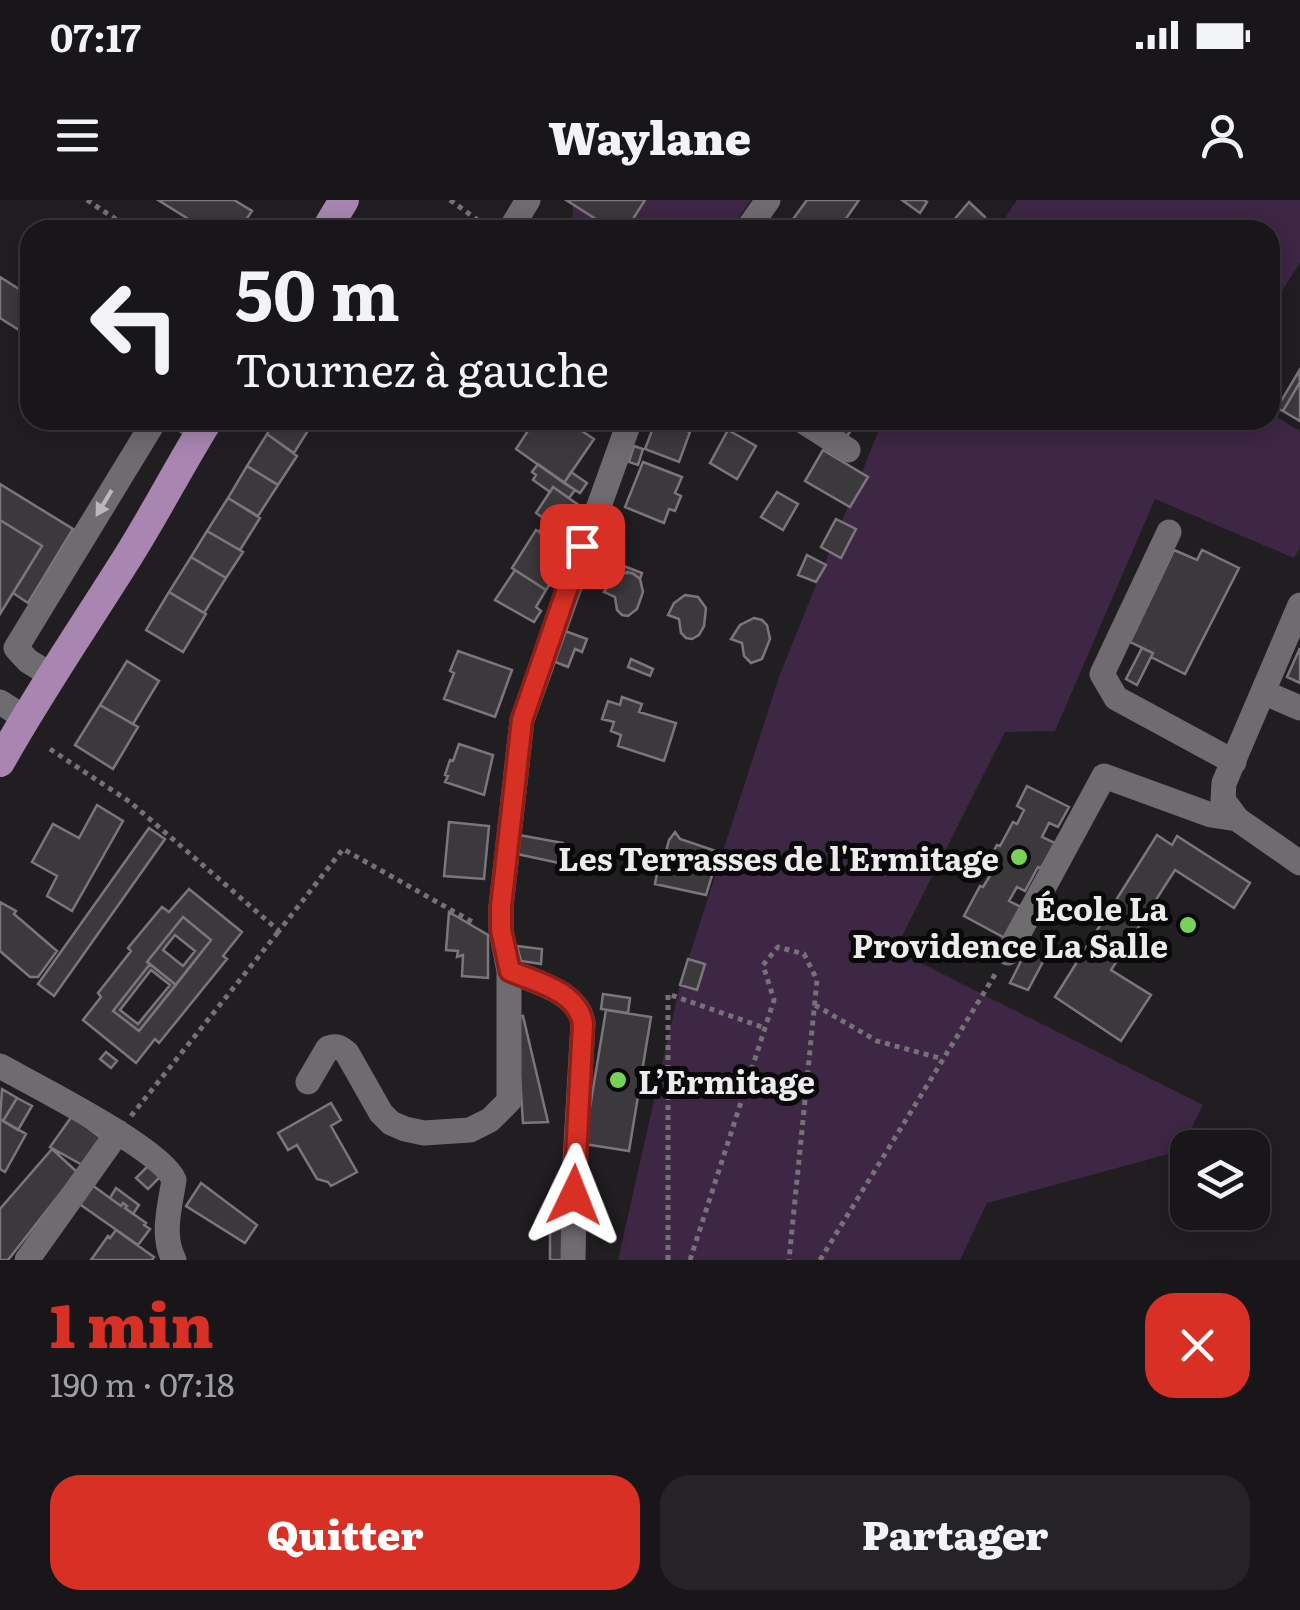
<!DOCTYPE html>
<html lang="fr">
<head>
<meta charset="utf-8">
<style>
  body { margin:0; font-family:Literata,serif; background:#262327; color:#f1f3f6; height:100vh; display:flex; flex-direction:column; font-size:38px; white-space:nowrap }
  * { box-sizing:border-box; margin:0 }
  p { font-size:32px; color:#9f9fa2 }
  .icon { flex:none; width:55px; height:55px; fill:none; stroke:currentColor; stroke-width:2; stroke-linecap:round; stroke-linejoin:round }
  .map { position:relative; height:1060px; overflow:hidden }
  .side { display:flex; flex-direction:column; background:#19161a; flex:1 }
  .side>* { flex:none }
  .banner { position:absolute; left:20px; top:20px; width:1260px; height:210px; border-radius:30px; box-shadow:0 5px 25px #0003,0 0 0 2px #373539; background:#19161a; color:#f1f3f6; overflow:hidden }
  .controls { position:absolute; left:1170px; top:930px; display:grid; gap:20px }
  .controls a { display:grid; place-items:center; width:100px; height:100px; border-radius:20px; background:#19161a; box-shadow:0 5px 25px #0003,0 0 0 2px #373539; font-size:50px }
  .pin { position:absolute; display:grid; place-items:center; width:85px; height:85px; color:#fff; margin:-42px; border-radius:20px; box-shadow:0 5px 15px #0006 }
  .me { position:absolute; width:110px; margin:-55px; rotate:2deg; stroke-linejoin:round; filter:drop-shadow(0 0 8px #0008) }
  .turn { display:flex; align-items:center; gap:35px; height:210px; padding:0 50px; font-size:45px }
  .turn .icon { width:130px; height:130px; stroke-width:2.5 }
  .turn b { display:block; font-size:70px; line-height:85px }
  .round { display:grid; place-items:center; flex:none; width:105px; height:105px; border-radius:30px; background:#262327 }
  .summary { display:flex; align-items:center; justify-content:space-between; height:170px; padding:0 50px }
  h1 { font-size:60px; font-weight:800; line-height:75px; color:#d93025 }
  .primary-button { display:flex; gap:20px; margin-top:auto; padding:20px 50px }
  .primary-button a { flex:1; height:115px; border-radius:30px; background:#d93025; color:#fff; font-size:40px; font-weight:800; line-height:115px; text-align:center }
  .primary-button a+a { background:#262327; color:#f1f3f6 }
  .status { display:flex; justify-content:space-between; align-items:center; height:70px; padding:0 50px; background:#19161a; direction:ltr }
  .status svg { height:28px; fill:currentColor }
  header { display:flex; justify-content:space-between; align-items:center; height:130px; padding:0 50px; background:#19161a; font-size:45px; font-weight:800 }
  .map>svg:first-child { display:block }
  .green { fill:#3e2645 }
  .building { fill:#3c393d; stroke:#7a767b; stroke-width:2.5; fill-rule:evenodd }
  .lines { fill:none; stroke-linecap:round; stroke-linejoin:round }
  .path { stroke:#747275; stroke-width:5; stroke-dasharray:5 5; stroke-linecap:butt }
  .minor { stroke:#6f6c70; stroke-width:25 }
  .major { stroke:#a886b1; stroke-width:30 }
  .oneway { fill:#bbb8bb }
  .route-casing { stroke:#8d1f18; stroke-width:25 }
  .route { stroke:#d93025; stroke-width:18 }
  .poi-dot { fill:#77d259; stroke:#0a090a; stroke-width:4 }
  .labels { text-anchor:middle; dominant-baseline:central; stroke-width:10; stroke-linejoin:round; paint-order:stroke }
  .poi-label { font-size:32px; font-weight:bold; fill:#edebed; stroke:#0a090a; text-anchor:end }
</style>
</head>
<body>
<div class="status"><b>07:17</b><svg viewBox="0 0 49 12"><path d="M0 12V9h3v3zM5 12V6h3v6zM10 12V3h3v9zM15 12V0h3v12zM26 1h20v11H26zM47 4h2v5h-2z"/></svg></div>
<header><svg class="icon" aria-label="menu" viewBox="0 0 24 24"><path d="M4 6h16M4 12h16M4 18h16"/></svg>Waylane<svg class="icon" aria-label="person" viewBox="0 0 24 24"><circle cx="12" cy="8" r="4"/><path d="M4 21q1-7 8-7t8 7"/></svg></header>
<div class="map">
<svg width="1300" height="1060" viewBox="0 0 1300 1060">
  <rect width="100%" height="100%" fill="#211e22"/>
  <!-- green -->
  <path class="green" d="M645,0H751L730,30H626Z
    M1017,0H1300V63L1270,109V30H997Z
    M573,6L613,30H571Z
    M1270,213L1300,231V348L1294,358L1155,299L1055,531L1005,532L895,750L1203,905L1180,951L987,1003L960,1060H618L680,785L780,474L883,220H1270Z"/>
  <!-- building -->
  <path class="building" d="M158,0H234L252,11L239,30H206Z
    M566,0H645L626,30H613Z
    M859,0L838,30H794L788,26L807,0Z
    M902,0H924L927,2L920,13Z
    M969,2L985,17L975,30H964L953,21Z
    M0,77L30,96V137L0,118Z
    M1299,171L1300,182L1283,211L1277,208Z
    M1300,182V221L1283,211Z
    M275,220H296L309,229L294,253L267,234Z
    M535,220H565L594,239L564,283L516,249Z
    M656,220L690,232L679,262L645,249Z
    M833,220H858L847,236L830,225Z
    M728,230L756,246L737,279L710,263Z
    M267,234L297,256L278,285L247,266Z
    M634,246L643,249L638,265L629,262Z
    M823,250L868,277L850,307L805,281Z
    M643,262L682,277L675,293L681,296L675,311L669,309L664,323L625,307Z
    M538,264L575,290L569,298L553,287L550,292L533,280L536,275L532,272Z
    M247,266L278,285L258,316L228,298Z
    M571,272L587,283L580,293L564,283Z
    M0,284L73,329L28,403L13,393L42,346L0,320Z
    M553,287L587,311L570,337L536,313Z
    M777,292L798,304L783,330L761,317Z
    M228,298L260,318L240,350L207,331Z
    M836,319L856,329L841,358L821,347Z
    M0,320L42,346L0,414Z
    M547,320L561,330L552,342L539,332Z
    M536,330L567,351L550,377L553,379L546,390L512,368Z
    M207,331L243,352L226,378L191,357Z
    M1174,350L1197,360L1202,350L1239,368L1185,474L1151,457L1153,453L1130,442Z
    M807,355L826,365L816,382L798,375Z
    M191,357L226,378L204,413L169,392Z
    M624,366L642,373L640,379L632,373H621Z
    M515,370L546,390L536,407L541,411L534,422L495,400Z
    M627,372L634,374L640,379L643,392L637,409L628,416L622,415L617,410L615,397L604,392L613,378Z
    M169,392L206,414L183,452L146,430Z
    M685,395L698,397L706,408L704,426L699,435L692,439L686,438L681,433L679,419L668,415L674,403Z
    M754,418L762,420L767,425L770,439L762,459L751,463L744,456L742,443L731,439L740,425Z
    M565,431L587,439L582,452L575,449L568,467L553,461Z
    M1142,448L1153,453L1137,485L1126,479Z
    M1300,448V483L1287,477Z
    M458,451L512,470L495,517L444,499L454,473L450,471Z
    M631,459L653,469L650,476L628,467Z
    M127,461L159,481L133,524L100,505Z
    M622,497L642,504L639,512L676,523L664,561L618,546L621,535L611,531L614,522L602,519L608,501L620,505Z
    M100,505L138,527L113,569L75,545Z
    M459,544L493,555L484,595L445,582L448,576L445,575L450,560L453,561Z
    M1027,586L1069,607L1058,627L1049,623L1042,637L1055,643L1041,668L1038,667L1025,691L1017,687L1009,701L1021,707L1005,738L964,716L980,686L983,687L991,674L983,670L997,645L1000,646L1013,622L1017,624L1024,610L1017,606Z
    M97,605L123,621L72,711L47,696L57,676L32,662L53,624L79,638Z
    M449,622L489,626L484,679L444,676Z
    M149,628L165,639L54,796L38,784Z
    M675,632L680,639L716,651L715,655L718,656L706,695L655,684L660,658L665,655L669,640Z
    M519,635L563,643L559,663L517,654Z
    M1157,635L1172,645L1177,636L1250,683L1234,708L1175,670L1111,770L1151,795L1121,841L1055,797Z
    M189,689L242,732L223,756L227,759L159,843L155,839L136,863L83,820L101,797L98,793L131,751L128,748L162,707L169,712ZM183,717L211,740L139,831L113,811L150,764L147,762Z
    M0,702L16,711L14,714L57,751L38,777H30L0,751Z
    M449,712L488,735V778L462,776L463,755L457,757L458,751L446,750Z
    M183,717L211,740L176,785L147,762ZM175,735L195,751L183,766L163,750Z
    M517,746L542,749L541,764L521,761Z
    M1028,747L1046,756L1028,790L1010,783Z
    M688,759L705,764L697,790L680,785Z
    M150,764L176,785L139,831L113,811ZM151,770L170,785L138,824L120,810Z
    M603,794L630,798L628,813L601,809Z
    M606,810L651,817L629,951L584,944Z
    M523,816L548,922L523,923L516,817Z
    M106,852L117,861L111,868L100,859Z
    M2,889L17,898L3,921L0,919Z
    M17,898L32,906L18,930L3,921Z
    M331,903L341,920L331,926L357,972L331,986L328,982L317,979L297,945L288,950L278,933Z
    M72,916L104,940L84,966L50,947Z
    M0,919L26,934L5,972L0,969Z
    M52,949L77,972L8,1060H0V1009Z
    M149,965L161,976L148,989L136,978Z
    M201,983L257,1025L245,1043L186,1006Z
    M92,985L121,1006L123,1003L127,1006L125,1008L146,1023L144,1025L150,1029L138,1045L78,1003Z
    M116,988L139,1005L133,1014L125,1008L127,1006L123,1003L121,1006L110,998Z
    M564,1013L565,1060H550V1014Z
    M116,1030L154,1057L152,1060H91L108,1036L110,1038Z"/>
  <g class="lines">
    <!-- path -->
    <path class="path" d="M87,0L132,30
      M450,0L486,26
      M50,549L130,602L279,731L343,649L476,724
      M815,805L877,841L943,859
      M131,916L279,731
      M668,1060V794L765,828
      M690,1060L774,800L763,765L778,747L804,754L817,780L789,1060
      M820,1060L996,773"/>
    <!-- minor -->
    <path class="minor" d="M510,30L528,0
      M747,30L768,0
      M183,220L201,231
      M801,220L848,250
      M1169,332L1102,474L1116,498L1234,562
      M1300,405L1224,583L1223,600L1237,619L1300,663
      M51,475L28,461L16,448L155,220
      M1263,492L1300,508
      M0,502L25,518
      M1008,753L1104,576L1211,615L1237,619
      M509,771C536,782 578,792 583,823L575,962L573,1060
      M0,866C34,885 162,949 174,980C170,1006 161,1036 174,1060
      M308,882L328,848C337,845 340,847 347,853L381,913L391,923L405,929L424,933L470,930L490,920L509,901V771L501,730V707L522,520L630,220
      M27,1060L118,932"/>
    <!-- major -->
    <path class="major" d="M326,30L344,0
      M0,562C38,494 81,431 122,366C153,318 178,268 208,220"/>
  </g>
  <!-- one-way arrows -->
  <defs><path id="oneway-solid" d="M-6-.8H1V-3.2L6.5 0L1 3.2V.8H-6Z" transform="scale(2.5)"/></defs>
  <use class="oneway" href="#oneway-solid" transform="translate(104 303) rotate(121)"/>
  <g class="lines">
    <defs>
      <path id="route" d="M574,995L583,824C578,791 536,782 510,771L501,730V707L522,520L582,346"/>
    </defs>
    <!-- route casing -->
    <use href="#route" class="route-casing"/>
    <!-- route -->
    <use href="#route" class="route"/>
  </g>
  <!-- markers -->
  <g class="poi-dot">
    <circle cx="1019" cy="657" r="10"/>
    <circle cx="1188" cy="725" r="10"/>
    <circle cx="618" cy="880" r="10"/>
  </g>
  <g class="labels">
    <!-- poi labels -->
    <g class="poi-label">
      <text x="999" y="657">Les Terrasses de l'Ermitage</text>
      <text x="1168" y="707">École La<tspan x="1168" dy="37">Providence La Salle</tspan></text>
      <text x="638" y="880" text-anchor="start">L’Ermitage</text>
    </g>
  </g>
</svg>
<div class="controls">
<a><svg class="icon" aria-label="layers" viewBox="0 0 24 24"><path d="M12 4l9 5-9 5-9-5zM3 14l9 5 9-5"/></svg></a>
</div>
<div class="pin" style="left:582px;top:346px;background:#d93025"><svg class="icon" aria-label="arrive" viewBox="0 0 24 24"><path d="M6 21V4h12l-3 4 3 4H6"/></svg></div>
<svg class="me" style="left:574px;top:995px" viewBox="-20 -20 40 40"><path d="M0-17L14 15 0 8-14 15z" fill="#d93025" stroke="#fff" stroke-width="4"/></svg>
<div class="banner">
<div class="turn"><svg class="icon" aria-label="left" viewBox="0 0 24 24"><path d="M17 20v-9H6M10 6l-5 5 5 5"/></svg><div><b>50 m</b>Tournez à gauche</div></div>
</div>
</div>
<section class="side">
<div class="summary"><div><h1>1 min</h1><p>190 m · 07:18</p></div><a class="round" style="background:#d93025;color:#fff"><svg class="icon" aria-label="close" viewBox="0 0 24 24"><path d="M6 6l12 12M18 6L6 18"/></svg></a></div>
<div class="primary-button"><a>Quitter</a><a>Partager</a></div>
</section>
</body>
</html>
